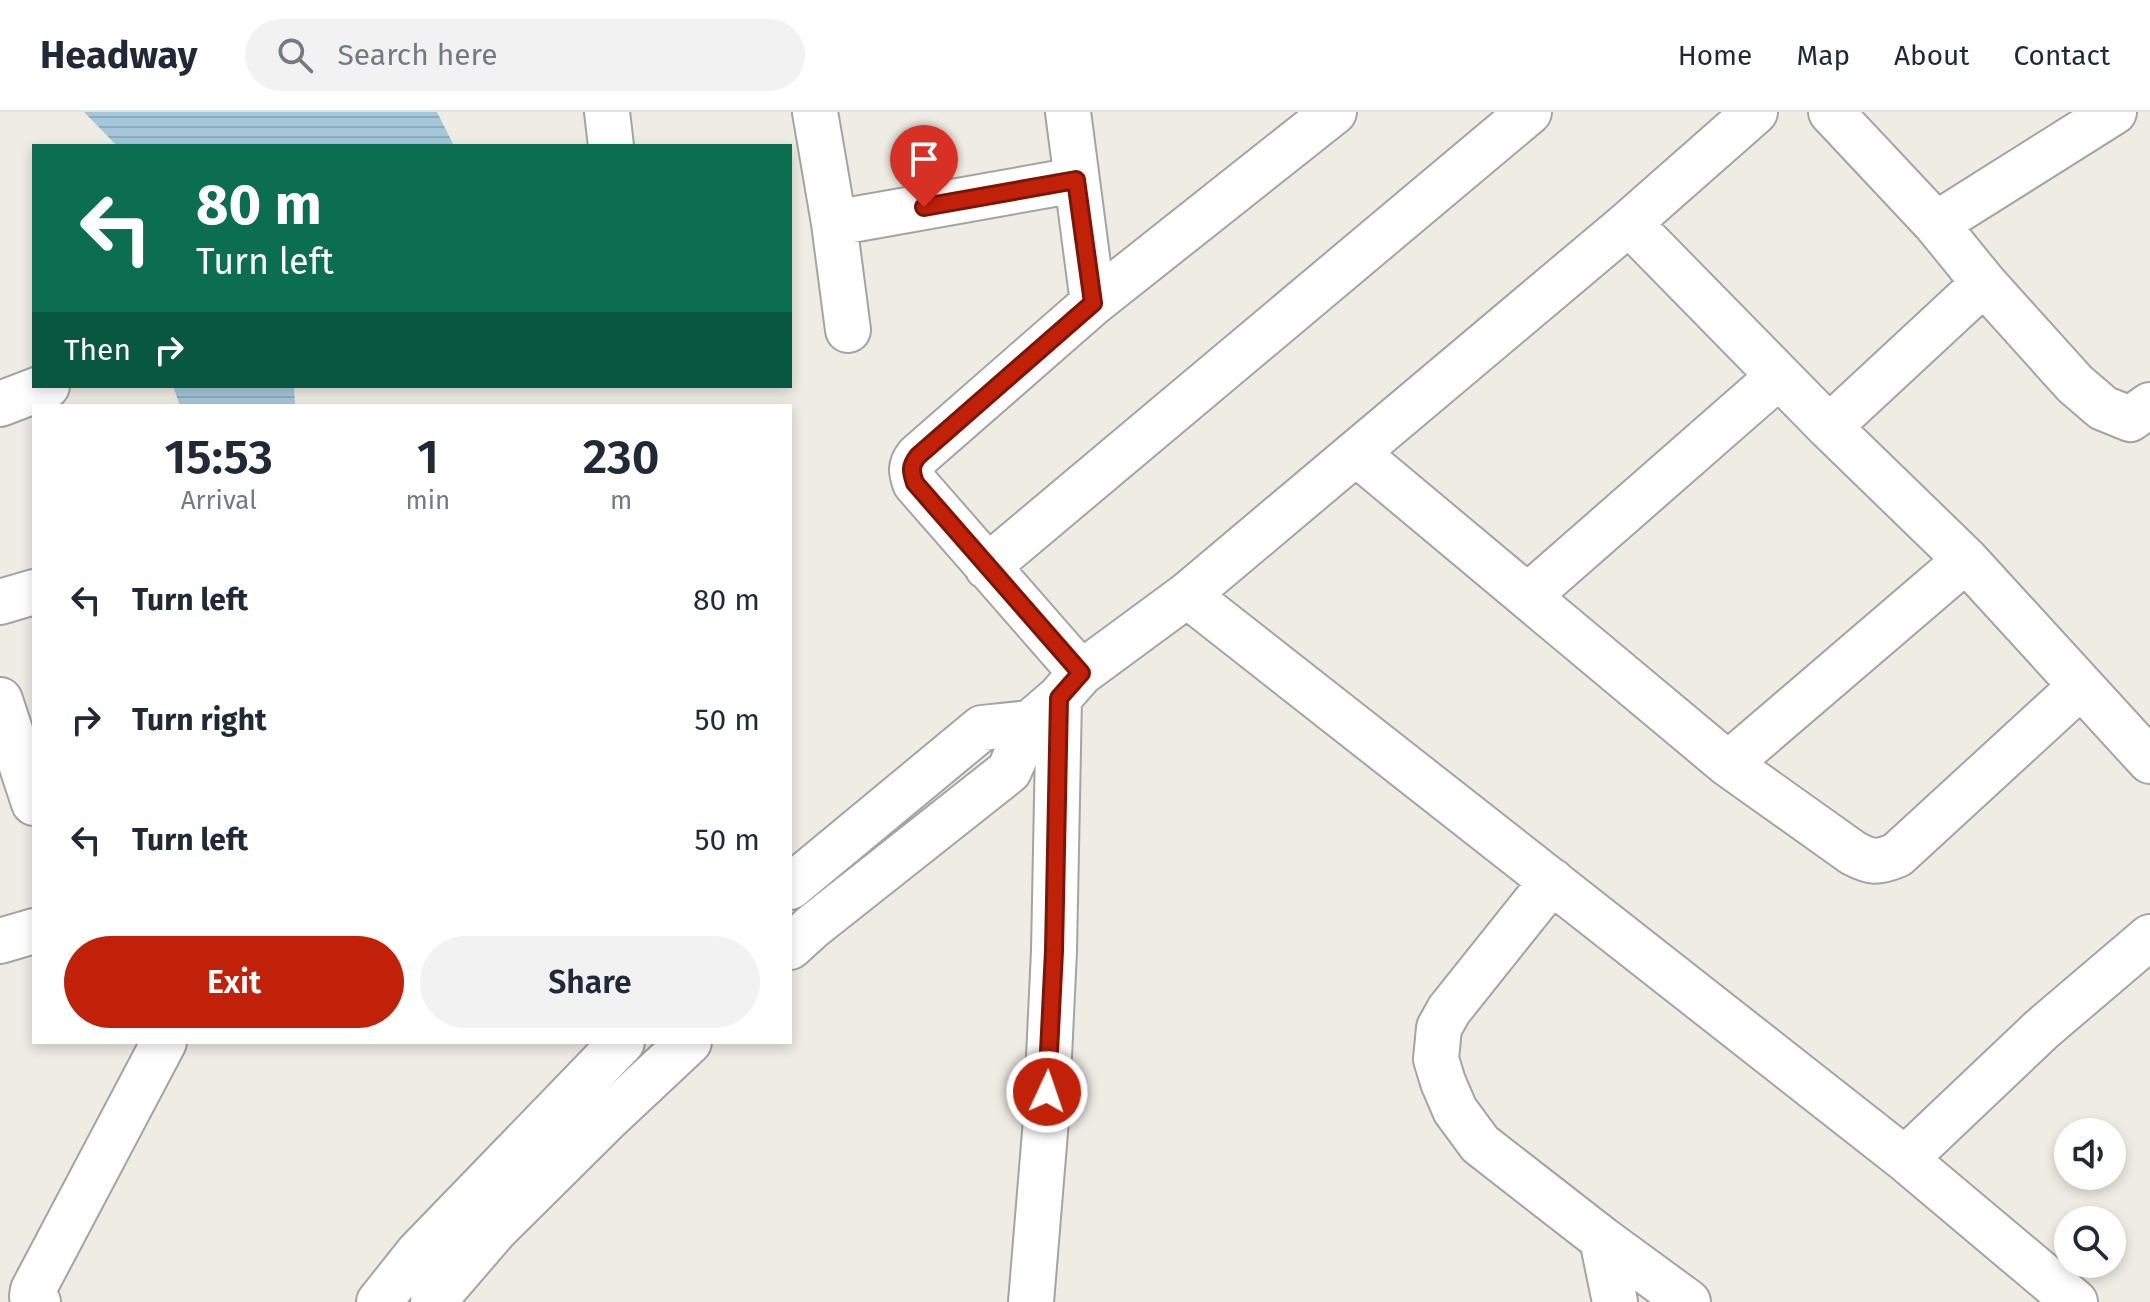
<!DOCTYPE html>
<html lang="en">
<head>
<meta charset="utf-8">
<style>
  body { margin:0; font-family:"Fira Sans",sans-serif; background:#f2f2f3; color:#1f2937; height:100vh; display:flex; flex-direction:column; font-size:30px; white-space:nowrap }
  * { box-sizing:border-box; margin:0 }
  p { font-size:26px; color:#747a83 }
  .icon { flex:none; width:44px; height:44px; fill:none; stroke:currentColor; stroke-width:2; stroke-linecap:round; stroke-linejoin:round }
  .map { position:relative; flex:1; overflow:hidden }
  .sheet { position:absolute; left:32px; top:292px; width:760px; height:640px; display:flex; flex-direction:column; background:#fff; border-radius:0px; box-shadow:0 4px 12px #0003 }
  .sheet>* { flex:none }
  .hud { position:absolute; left:32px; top:32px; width:760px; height:244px; border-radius:0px; box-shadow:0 4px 12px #0003; background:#0b6e4f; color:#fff; overflow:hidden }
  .buttons { position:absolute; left:2054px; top:1006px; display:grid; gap:16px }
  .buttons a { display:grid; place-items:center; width:72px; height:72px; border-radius:50%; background:#fff; box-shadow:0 4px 12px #0003; font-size:40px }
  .pin { position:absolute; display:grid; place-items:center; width:68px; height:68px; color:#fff; margin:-82px -34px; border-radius:50% 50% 50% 0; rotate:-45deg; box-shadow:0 0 8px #0007 }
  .pin .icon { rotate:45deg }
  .me { position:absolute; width:88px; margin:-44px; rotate:3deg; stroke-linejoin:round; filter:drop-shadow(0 0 6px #0008) }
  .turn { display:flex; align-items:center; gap:28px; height:168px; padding:0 32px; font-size:36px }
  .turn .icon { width:104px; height:104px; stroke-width:2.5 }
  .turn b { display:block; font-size:56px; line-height:68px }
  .then { display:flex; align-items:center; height:76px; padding:0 32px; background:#0003; gap:16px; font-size:30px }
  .eta { display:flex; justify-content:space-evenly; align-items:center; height:136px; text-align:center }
  .eta b { font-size:48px; font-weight:600; line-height:56px }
  .button { display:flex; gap:16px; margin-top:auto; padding:16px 32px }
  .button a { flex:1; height:92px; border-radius:48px; background:#c12109; color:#fff; font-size:32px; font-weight:600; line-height:92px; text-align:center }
  .button a+a { background:#f2f2f3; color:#1f2937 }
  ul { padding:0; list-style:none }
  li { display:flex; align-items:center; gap:24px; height:120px; padding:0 32px }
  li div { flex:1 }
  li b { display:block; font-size:30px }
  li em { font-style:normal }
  header { display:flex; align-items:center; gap:48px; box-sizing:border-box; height:112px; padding:0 40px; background:#fff; border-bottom:2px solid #e0e1e3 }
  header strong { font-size:38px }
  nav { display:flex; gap:44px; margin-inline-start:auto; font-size:28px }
  .search { width:560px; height:72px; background:#f2f2f3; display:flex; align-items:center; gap:20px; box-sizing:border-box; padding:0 28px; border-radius:44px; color:#747a83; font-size:30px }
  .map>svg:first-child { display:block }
  .water { fill:url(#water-rules) }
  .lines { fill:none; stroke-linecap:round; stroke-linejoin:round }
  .minor-casing { stroke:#a4a4a4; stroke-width:48 }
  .minor { stroke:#fff; stroke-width:44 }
  .route-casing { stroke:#7d1506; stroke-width:20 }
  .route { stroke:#c12109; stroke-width:14 }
</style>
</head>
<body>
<header>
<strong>Headway</strong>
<div class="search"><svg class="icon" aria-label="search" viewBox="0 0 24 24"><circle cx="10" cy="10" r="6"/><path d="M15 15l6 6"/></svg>Search here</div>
<nav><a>Home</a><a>Map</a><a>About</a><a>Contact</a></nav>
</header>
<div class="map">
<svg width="2150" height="1190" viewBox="0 0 2150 1190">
  <defs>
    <pattern id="water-rules" width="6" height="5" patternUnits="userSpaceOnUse" patternTransform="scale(2)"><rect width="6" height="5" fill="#a5c7da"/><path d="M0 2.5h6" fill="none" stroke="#8eaabb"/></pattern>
  </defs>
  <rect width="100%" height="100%" fill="#eeece3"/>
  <!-- water -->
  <path class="water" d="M84,0H437L454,34H117Z
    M173,274H294L295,294H180Z"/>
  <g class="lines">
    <defs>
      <path id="minor" d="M607,0L611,34
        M815,0L834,111L848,218
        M1068,0L1093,191
        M1831,0L1936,112L1984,171L2075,272L2103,296L2130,307L2150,293
        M834,111L1076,68
        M1629,111L1829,315L1966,448L2150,649
        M1936,112L2114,0
        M0,292L47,274
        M1829,315L1984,171
        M1356,341L1728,652L1853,741C1872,751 1877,751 1897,743L2081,574
        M987,455L1529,0
        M1187,483L1905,1047L2075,1190
        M1528,484L1779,264
        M0,490L34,480
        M1081,561L915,371C911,359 910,354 918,344L1093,191L1334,0
        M0,588L34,691
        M1728,652L1966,448
        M1552,769L1449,898L1439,916L1436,947L1443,970L1455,998L1480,1032L1602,1127L1688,1190
        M790,775L982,616L1030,611
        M0,829L34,819
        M790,835L812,815L1009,659L1030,611L1059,586L1081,561L1187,483L1629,111L1755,0
        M1905,1047L2042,917L2150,825
        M1602,1127L1615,1190
        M38,1190L32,1184L33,1178L164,930
        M379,1190L418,1141L622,930
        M433,1190L495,1118L609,1005L689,930
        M1031,1190L1046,1008L1054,839L1059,586"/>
    </defs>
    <!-- minor casing -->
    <use href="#minor" class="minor-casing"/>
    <!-- minor -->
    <use href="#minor" class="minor"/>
  </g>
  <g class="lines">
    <defs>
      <path id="route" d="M924,95L1076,68L1093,191L918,344C910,354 911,359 915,371L1081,561L1059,586L1054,839L1047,980"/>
    </defs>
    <!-- route casing -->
    <use href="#route" class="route-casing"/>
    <!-- route -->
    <use href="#route" class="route"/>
  </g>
</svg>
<div class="buttons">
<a><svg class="icon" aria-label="sound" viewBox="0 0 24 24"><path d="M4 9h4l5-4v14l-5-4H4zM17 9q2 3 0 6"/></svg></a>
<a><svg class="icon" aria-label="search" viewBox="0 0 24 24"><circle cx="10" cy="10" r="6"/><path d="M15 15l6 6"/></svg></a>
</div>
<div class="pin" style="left:924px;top:95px;background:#d93025"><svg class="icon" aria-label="arrive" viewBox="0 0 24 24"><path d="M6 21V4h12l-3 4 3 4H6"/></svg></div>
<svg class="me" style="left:1047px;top:980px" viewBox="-20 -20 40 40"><circle r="17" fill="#c12109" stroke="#fff" stroke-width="3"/><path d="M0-11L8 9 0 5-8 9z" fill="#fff"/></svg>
<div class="hud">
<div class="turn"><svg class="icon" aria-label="left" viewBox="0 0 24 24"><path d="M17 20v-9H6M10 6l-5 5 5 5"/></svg><div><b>80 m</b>Turn left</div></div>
<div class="then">Then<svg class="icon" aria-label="right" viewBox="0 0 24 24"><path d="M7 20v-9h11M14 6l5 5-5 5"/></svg></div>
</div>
<section class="sheet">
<div class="eta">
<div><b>15:53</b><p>Arrival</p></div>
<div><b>1</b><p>min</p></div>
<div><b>230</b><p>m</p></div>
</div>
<ul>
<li><svg class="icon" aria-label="left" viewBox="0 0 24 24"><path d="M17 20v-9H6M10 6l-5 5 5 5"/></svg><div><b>Turn left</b></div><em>80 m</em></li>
<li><svg class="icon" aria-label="right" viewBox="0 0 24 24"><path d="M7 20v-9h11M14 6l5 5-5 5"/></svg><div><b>Turn right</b></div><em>50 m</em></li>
<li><svg class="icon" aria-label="left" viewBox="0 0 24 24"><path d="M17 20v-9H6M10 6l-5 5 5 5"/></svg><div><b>Turn left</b></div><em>50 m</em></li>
</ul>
<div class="button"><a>Exit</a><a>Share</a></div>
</section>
</div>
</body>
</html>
